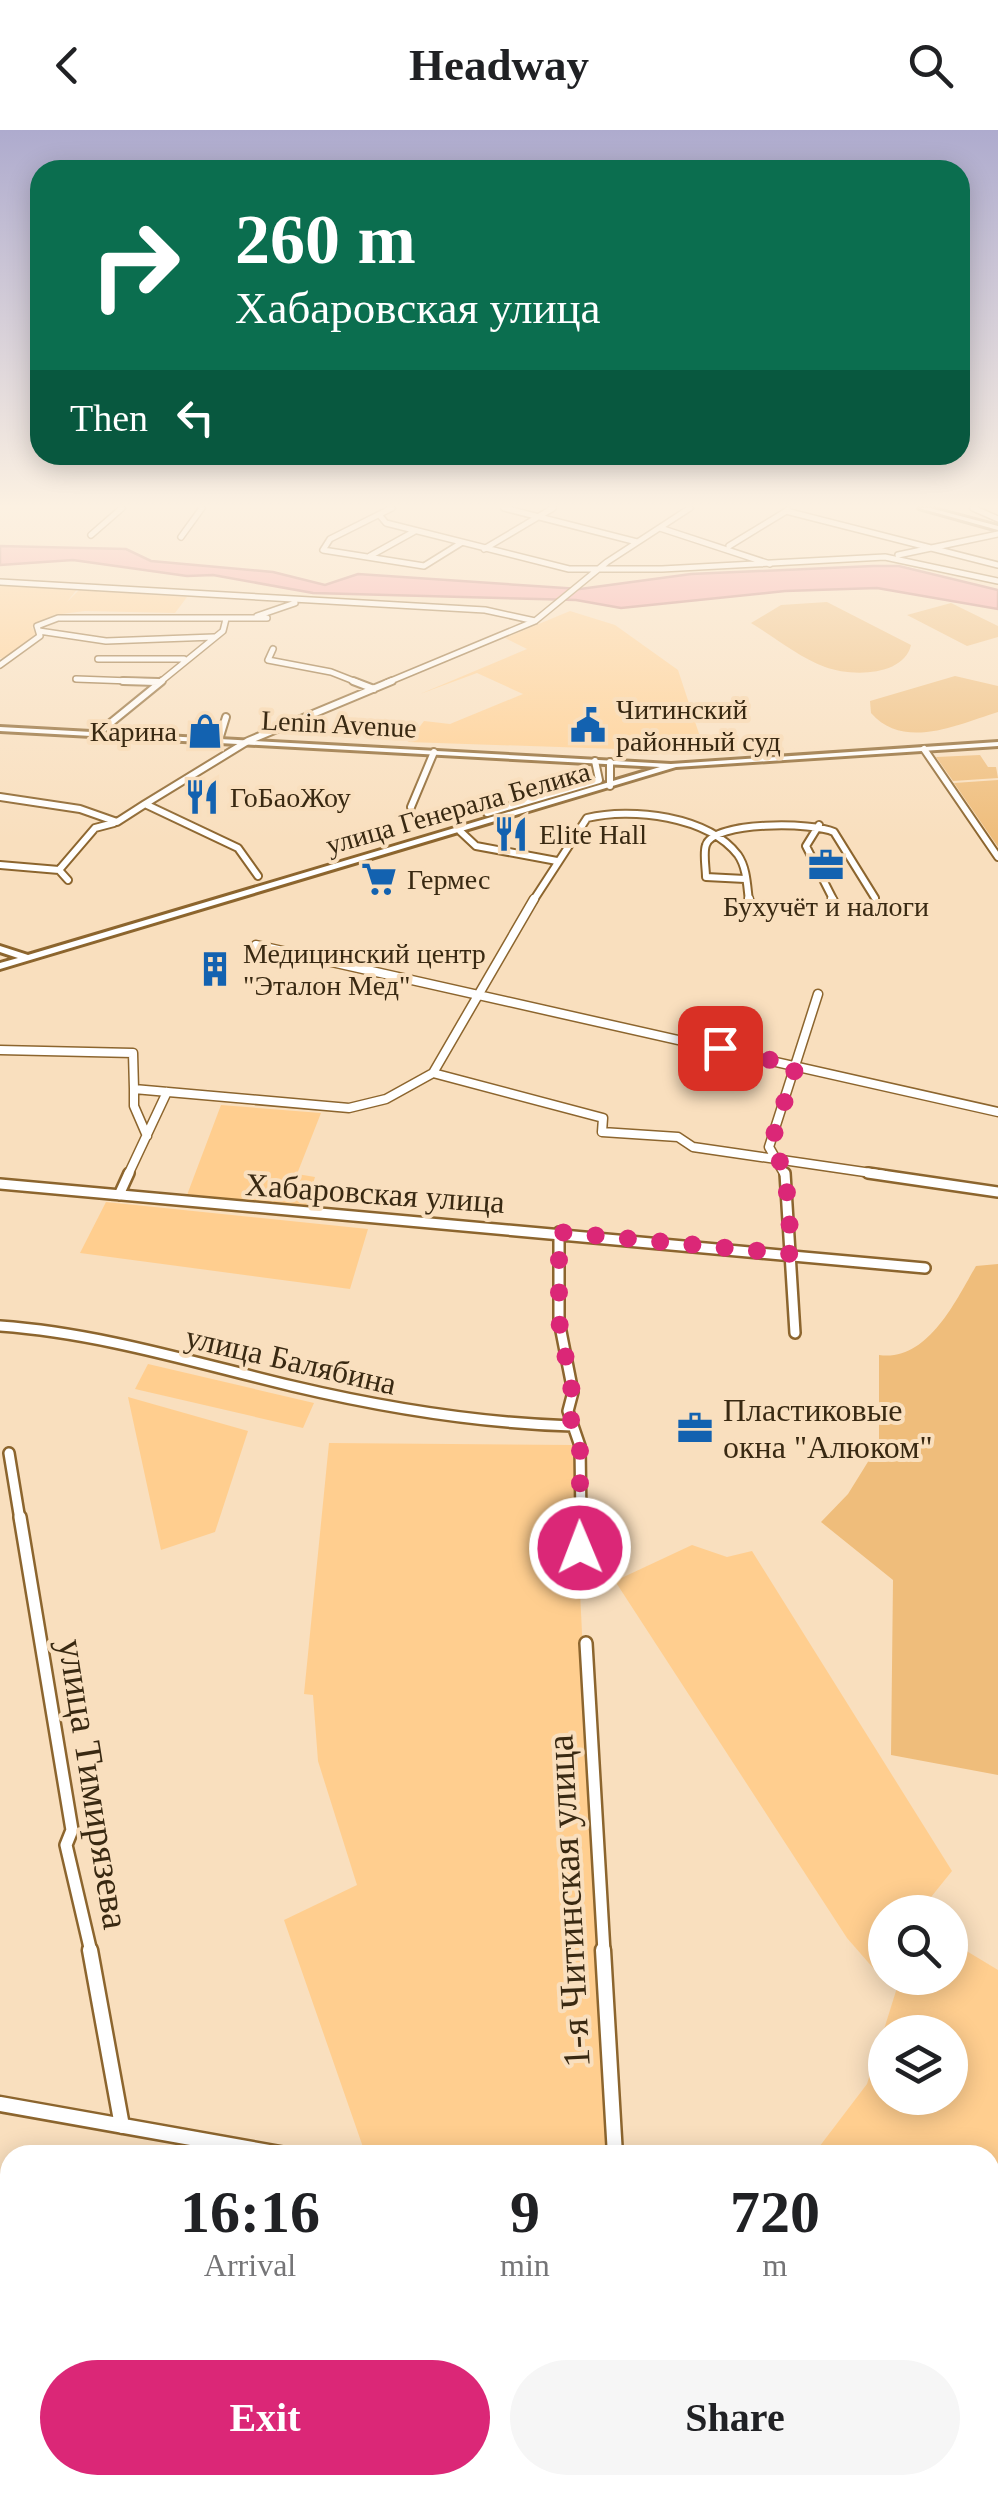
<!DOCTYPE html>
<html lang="en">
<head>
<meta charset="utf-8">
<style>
  body { margin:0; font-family:"Times New Roman",serif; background:#f6f6f6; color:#202124; height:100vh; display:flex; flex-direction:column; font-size:38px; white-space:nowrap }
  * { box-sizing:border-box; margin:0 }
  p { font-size:32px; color:#757577 }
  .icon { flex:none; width:55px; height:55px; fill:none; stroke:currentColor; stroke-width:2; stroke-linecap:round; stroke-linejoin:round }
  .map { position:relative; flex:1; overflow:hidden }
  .panel { position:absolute; left:0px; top:2015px; width:1000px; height:350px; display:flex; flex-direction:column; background:#fff; border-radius:30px 30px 0 0; box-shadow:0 5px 25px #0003 }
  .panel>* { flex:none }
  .banner { position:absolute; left:30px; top:30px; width:940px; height:305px; border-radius:30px; box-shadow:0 5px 25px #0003; background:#0b6e4f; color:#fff; overflow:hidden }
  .controls { position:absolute; left:868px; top:1765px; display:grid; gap:20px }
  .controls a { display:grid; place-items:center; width:100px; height:100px; border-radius:50%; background:#fff; box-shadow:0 5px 25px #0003; font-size:50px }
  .pin { position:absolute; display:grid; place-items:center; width:85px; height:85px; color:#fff; margin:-42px; border-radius:20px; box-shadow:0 5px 15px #0006 }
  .me { position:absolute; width:110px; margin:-55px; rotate:359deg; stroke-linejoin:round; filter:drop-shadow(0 0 8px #0008) }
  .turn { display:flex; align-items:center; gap:35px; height:210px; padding:0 40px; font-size:45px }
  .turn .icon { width:130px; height:130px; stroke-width:2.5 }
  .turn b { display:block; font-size:70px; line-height:85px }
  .then { display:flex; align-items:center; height:95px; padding:0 40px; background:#0003; gap:20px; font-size:38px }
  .eta { display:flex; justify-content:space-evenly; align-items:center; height:170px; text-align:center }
  .eta b { font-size:60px; font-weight:600; line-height:70px }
  .cta { display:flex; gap:20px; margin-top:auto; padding:20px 40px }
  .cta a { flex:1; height:115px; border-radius:60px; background:#db2777; color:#fff; font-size:40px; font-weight:600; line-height:115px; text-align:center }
  .cta a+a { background:#f6f6f6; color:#202124 }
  header { display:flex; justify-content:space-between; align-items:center; height:130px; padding:0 40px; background:#fff; font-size:45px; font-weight:600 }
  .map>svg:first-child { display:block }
  .built { fill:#ffce8f; fill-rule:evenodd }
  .green { fill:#efbd7b }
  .water { fill:#f89da6; stroke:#bf7a7a; stroke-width:2.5 }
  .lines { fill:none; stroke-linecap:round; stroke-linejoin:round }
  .street-far5-casing { stroke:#8c652e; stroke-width:8 }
  .street-far4-casing { stroke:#8c652e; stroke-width:10 }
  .street-far3-casing { stroke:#8c652e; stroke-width:11 }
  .street-far2-casing { stroke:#8c652e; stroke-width:14 }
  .street-far1-casing { stroke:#8c652e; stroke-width:16 }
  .street-casing { stroke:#8c652e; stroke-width:19 }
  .secondary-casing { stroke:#8c652e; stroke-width:6 }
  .street-far5 { stroke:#fff; stroke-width:5 }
  .street-far4 { stroke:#fff; stroke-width:6 }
  .street-far3 { stroke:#fff; stroke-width:8 }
  .street-far2 { stroke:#fff; stroke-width:9 }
  .street-far1 { stroke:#fff; stroke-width:11 }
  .street { stroke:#fff; stroke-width:14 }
  .secondary { fill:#fff; fill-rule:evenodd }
  .route { stroke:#db2777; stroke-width:18; stroke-dasharray:0 32.4 }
  .labels { text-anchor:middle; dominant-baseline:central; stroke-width:8; stroke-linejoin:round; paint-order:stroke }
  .far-poi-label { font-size:28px; fill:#392912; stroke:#f9dfbe; text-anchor:start }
  .far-street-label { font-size:28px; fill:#392912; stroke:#f9dfbe }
  .street-label { font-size:32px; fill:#392912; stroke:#f9dfbe }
  .poi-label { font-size:32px; fill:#392912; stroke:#f9dfbe; text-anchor:start }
  .near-street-label { font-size:38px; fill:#392912; stroke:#f9dfbe }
</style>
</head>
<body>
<header><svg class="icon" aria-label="back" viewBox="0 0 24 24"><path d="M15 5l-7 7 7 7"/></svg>Headway<svg class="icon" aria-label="search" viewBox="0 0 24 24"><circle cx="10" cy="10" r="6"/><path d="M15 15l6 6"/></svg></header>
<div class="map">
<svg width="998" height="2365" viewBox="0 0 998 2365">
  <rect width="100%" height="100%" fill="#f9dfbe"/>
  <!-- built -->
  <path class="built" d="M0,454L78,458L67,472L79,460L187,467L175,483L85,481L54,485L32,497L37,506L6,529L0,528Z
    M570,481L615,495L678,540L705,622L408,612L424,591L450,594L523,564L477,543L420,564L527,519L505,508Z
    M221,975L321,983L297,1044L315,1047L306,1076L187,1065Z
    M106,1072L368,1099L350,1159L80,1123Z
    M148,1234L314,1273L303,1298L135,1259Z
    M128,1267L248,1301L215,1402L161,1420Z
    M329,1313L573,1315L607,2025H394L364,2020L284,1790L357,1755L318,1631L313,1565L304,1564Z
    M692,1415L727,1427L752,1421L952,1741L919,1782H885V1826L874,1839L847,1808L615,1451Z
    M950,1811L998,1840V2296L990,2291V2025H813L867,1954L900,1848H950ZM885,1902H950V1968H885Z"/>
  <!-- green -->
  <path class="green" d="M827,472L911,515C904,546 852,547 825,537C800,528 774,507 751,493L781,475Z
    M951,473L998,496V507L967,516L907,485Z
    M955,546L998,556V582C959,594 904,621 871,583L870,571Z
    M980,625L988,637H996L998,648L953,651L936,627Z
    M998,650V717L954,653Z
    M998,1134V1645L891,1625L893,1450L821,1392L848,1364L879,1314V1225C928,1232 956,1170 976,1136Z"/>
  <!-- water -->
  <path class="water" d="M0,416L126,419L151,431L273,442L325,455L358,444L580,459L691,444L873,436H899L998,460V479L877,458L785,461L621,478L576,470L313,463L213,445L187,446L73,430L0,435Z"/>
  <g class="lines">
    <defs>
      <path id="street-far5" d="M392,378L330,409L323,420L424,436L461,413
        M504,378L637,412
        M973,378L998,389
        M786,381L998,435
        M381,387L386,393L569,439H662L885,427L998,451
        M660,398L770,434
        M91,405L122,378
        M181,407L202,378
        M729,416L788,380
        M484,419L553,378
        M898,425L998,404
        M370,426L415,401
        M0,452L485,480L535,491
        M257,486L295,473
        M39,501L106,511L214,507
        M273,519L268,530L331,542L359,553
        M98,529H184
        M0,535L40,506L37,496L58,488H267
        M76,549L158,552
        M159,553L223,501L226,489
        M386,553L535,491L607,432L690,378"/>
      <path id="street-far4" d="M123,551L158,552
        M353,551L374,559
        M97,604L162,551
        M219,610L226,587
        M924,619L998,727
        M610,632V656
        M0,667L80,679L117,692L145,674L238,718L258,746
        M145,674L248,611L392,551
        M411,677L434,622
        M487,683L599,650L595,631
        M819,695L806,716L834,771
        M460,701L476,716L557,731
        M0,735L59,740
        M745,749L706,747C706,738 703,723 706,715C714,691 814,692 834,702L875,768
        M68,750L59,740L95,698L114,693
        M533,771L587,688C631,677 708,686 738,725C747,738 747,756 749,771"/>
      <path id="street-far3" d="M749,769L750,778
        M832,769L835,774
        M256,815L998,982
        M0,920L133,923L134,959L349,978L386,969L433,943L603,988L602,1002L678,1007L693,1017L885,1045
        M433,943L534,769
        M134,959V976L147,1006
        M128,1045L167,962
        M785,1045L769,1017L818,864"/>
      <path id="street-far2" d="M785,1043L795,1203
        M868,1043L998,1062
        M0,1054L925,1138
        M119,1065L129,1043
        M559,1102V1191L573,1262L568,1281L580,1316L581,1390
        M0,1196C99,1203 196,1233 292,1256C385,1278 477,1293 572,1296
        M9,1323L20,1390"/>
      <path id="street-far1" d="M20,1387L72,1700L66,1715L91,1822
        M581,1387V1418
        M586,1513L604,1822"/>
      <path id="street" d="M90,1820L122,1996
        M603,1820L615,2025
        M0,1974L286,2025
        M704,2355L708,2365"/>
      <path id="secondary" d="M919,378H930L998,396V400Z
        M0,597L671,634L998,612V616L676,637L0,839V833L18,828L0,822V816L28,825L660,637L0,601Z"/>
    </defs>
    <!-- street-far5 casing -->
    <use href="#street-far5" class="street-far5-casing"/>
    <!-- street-far4 casing -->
    <use href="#street-far4" class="street-far4-casing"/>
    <!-- street-far3 casing -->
    <use href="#street-far3" class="street-far3-casing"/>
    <!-- street-far2 casing -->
    <use href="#street-far2" class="street-far2-casing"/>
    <!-- street-far1 casing -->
    <use href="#street-far1" class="street-far1-casing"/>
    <!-- street casing -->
    <use href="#street" class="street-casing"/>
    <!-- secondary casing -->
    <use href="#secondary" class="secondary-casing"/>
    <!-- street-far5 -->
    <use href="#street-far5" class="street-far5"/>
    <!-- street-far4 -->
    <use href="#street-far4" class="street-far4"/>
    <!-- street-far3 -->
    <use href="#street-far3" class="street-far3"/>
    <!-- street-far2 -->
    <use href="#street-far2" class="street-far2"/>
    <!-- street-far1 -->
    <use href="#street-far1" class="street-far1"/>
    <!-- street -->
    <use href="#street" class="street"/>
    <!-- secondary -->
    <use href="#secondary" class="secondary"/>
  </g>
  <!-- sky -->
  <linearGradient id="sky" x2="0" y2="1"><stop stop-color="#aeabce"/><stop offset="0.53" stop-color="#fcf1e2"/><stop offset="1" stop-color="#fcf1e2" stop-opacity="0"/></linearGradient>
  <rect width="998" height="710" fill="url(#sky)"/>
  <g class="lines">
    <!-- route -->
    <path class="route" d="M580,1418V1316L568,1281L572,1262L559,1191V1102L792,1124L785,1039L770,1017L796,936L720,918"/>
  </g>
  <!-- icons -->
  <defs>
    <symbol id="civic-bare" viewBox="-9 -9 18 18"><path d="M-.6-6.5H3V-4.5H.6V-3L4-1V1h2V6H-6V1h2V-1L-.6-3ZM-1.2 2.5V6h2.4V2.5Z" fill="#1362b0" stroke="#f9dfbe" stroke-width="2.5" paint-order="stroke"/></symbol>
    <symbol id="shop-bare" viewBox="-9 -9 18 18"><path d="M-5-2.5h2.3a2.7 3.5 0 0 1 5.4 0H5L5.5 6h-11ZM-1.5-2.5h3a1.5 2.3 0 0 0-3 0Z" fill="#1362b0" stroke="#f9dfbe" stroke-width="2.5" paint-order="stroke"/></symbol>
    <symbol id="restaurant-bare" viewBox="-9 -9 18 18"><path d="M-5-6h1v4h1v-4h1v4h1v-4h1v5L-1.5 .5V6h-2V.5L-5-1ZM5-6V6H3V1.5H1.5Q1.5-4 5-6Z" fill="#1362b0" stroke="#f9dfbe" stroke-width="2.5" paint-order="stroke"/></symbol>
    <symbol id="office-bare" viewBox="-9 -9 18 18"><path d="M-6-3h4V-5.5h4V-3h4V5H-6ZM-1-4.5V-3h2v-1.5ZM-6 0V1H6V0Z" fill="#1362b0" stroke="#f9dfbe" stroke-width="2.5" paint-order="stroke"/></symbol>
    <symbol id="supermarket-bare" viewBox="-9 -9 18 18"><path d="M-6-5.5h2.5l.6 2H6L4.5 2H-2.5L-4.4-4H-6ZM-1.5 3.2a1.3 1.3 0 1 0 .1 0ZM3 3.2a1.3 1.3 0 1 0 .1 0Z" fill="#1362b0" stroke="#f9dfbe" stroke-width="2.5" paint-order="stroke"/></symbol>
    <symbol id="building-bare" viewBox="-9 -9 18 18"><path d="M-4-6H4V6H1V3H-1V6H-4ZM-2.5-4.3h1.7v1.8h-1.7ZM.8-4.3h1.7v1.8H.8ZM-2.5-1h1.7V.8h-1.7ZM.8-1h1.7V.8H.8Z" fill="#1362b0" stroke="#f9dfbe" stroke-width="2.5" paint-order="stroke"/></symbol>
  </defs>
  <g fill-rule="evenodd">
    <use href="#civic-bare" x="563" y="570" width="50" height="50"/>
    <use href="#shop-bare" x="180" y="576" width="50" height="50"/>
    <use href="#restaurant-bare" x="177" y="642" width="50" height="50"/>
    <use href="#restaurant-bare" x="486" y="679" width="50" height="50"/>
    <use href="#office-bare" x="801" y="710" width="50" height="50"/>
    <use href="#supermarket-bare" x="354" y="724" width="50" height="50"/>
    <use href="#building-bare" x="190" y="814" width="50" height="50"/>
    <use href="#office-bare" x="670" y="1273" width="50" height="50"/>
  </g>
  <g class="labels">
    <!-- far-poi labels -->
    <g class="far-poi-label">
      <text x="616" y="579">Читинский<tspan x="616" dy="32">районный суд</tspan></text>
      <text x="177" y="601" text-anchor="end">Карина</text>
      <text x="230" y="667">ГоБаоЖоу</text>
      <text x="539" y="704">Elite Hall</text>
      <text x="407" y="749">Гермес</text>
      <text x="826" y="776" text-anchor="middle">Бухучёт и налоги</text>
      <text x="243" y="823">Медицинский центр<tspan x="243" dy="32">"Эталон Мед"</tspan></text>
    </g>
    <!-- far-street labels -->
    <g class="far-street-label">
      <text transform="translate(339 594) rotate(3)">Lenin Avenue</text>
      <text transform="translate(458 678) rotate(-16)">улица Генерала Белика</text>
    </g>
    <!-- street labels -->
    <g class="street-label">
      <text transform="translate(375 1063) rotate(4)">Хабаровская улица</text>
      <text transform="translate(291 1230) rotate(13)">улица Балябина</text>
    </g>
    <!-- poi labels -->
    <g class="poi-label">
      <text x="723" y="1280">Пластиковые<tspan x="723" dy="37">окна "Алюком"</tspan></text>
    </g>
    <!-- near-street labels -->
    <g class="near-street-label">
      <text transform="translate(94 1654) rotate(81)">улица Тимирязева</text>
      <text transform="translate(568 1771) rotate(-93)">1-я Читинская улица</text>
    </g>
  </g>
</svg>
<div class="controls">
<a><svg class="icon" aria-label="search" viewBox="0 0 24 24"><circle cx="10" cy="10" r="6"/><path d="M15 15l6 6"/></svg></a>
<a><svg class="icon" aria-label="layers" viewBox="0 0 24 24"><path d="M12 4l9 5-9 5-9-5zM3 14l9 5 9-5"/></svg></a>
</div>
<div class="pin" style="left:720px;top:918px;background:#d93025"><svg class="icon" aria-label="arrive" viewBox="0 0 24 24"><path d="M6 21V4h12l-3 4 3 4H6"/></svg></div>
<svg class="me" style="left:580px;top:1418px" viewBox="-20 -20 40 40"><circle r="17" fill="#db2777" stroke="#fff" stroke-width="3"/><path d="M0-11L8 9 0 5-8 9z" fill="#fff"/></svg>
<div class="banner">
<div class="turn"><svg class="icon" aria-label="right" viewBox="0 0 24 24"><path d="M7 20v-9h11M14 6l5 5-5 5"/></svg><div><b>260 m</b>Хабаровская улица</div></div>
<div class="then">Then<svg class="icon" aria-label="left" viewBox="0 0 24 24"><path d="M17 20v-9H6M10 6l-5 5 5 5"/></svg></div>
</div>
<section class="panel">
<div class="eta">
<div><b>16:16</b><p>Arrival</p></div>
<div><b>9</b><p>min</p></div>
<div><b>720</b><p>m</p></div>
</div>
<div class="cta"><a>Exit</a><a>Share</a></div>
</section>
</div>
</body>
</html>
